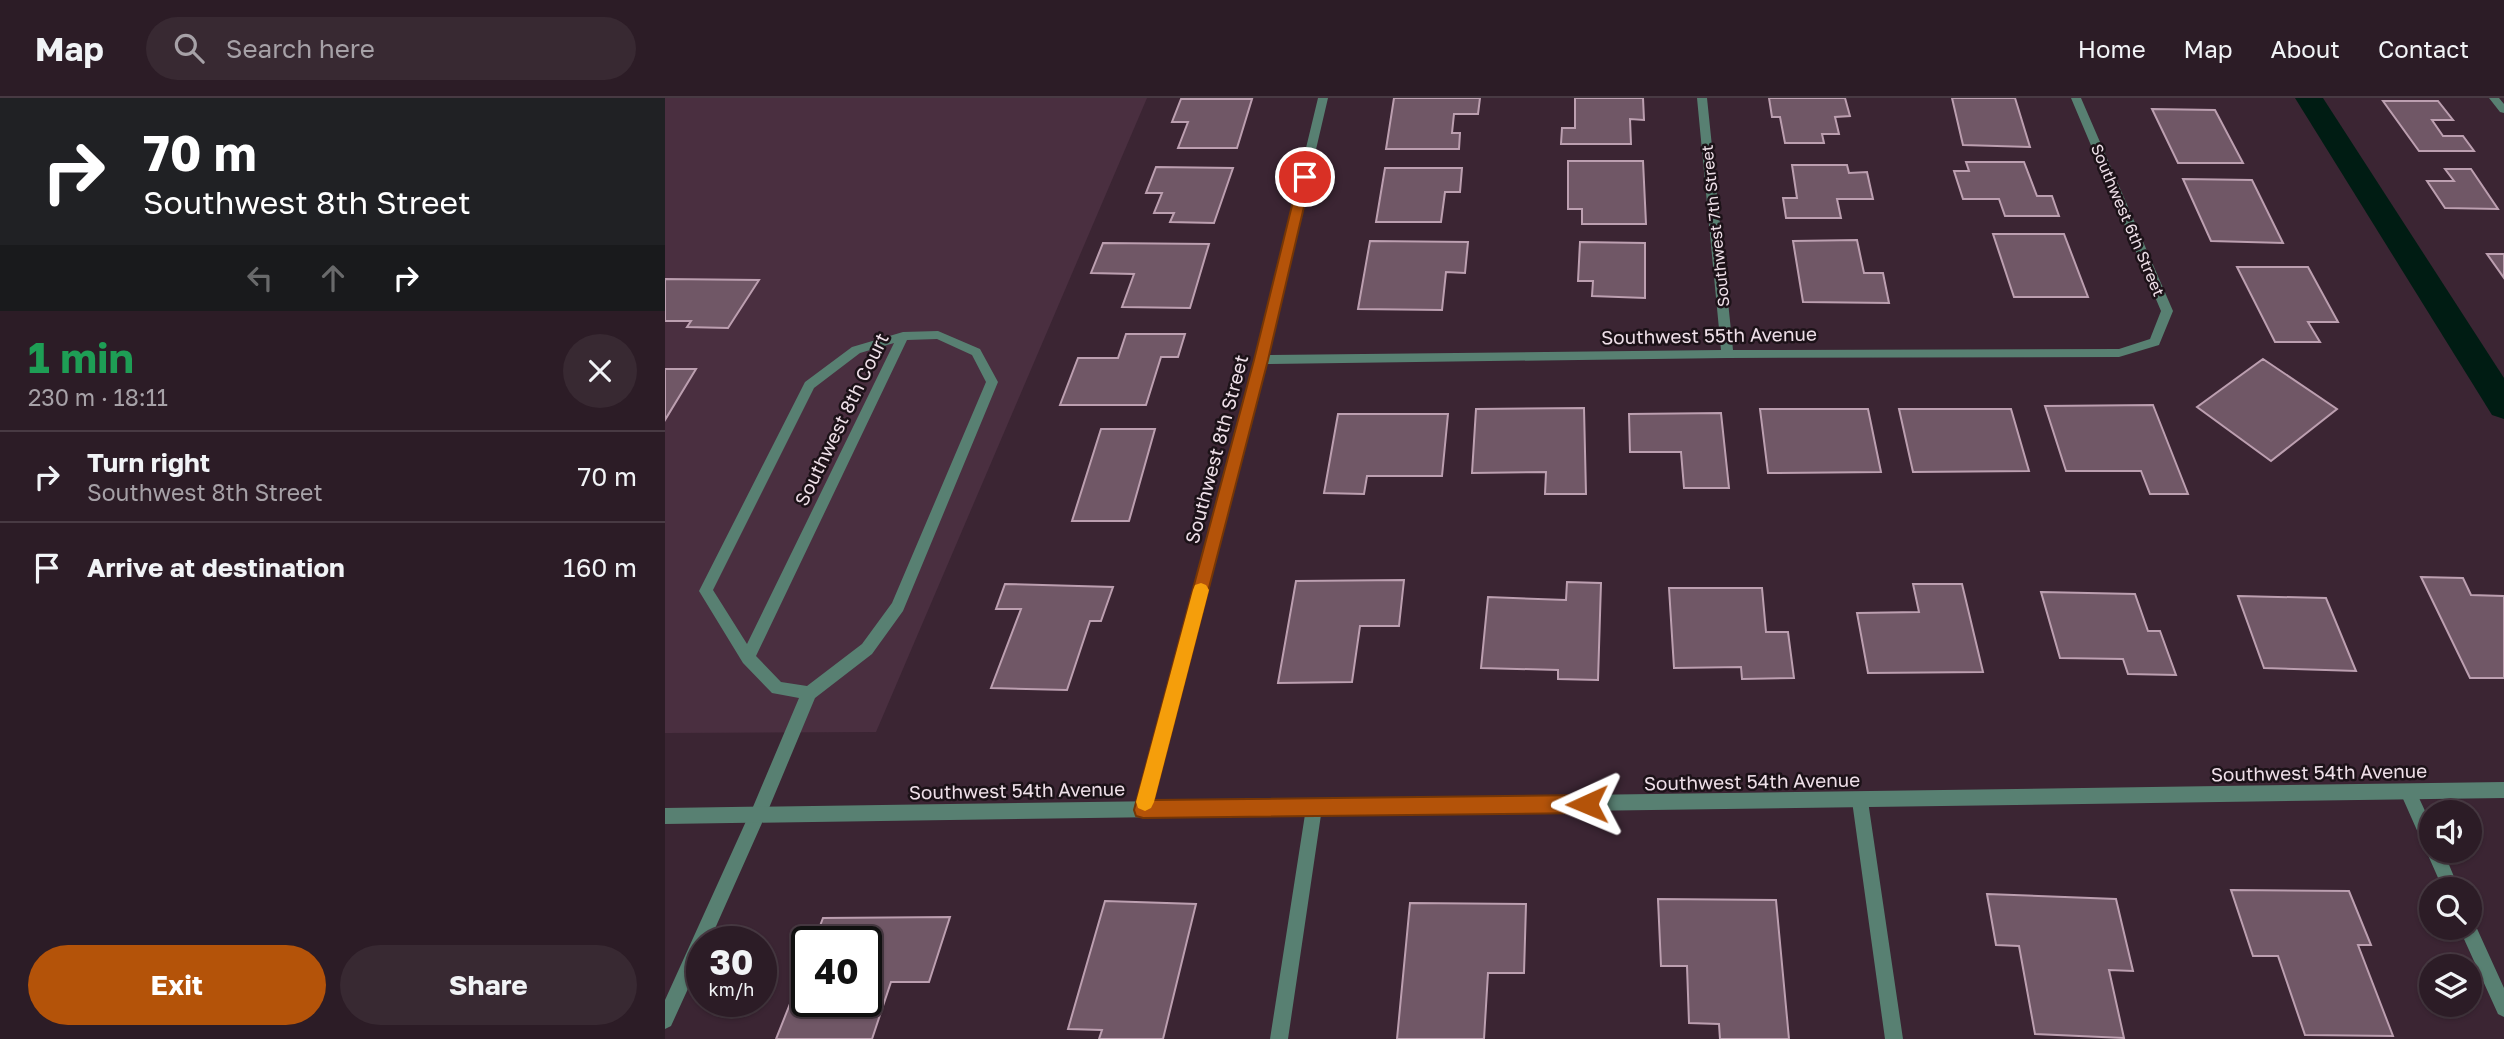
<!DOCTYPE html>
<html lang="en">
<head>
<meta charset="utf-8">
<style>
  body { margin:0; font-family:"Golos Text",sans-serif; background:#382932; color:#f1f3f6; height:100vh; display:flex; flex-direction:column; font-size:26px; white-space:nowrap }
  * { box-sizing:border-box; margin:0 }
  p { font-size:23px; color:#a6a1a7 }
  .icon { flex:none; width:38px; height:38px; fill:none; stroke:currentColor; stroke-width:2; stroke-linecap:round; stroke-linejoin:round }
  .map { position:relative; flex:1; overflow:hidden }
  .details { display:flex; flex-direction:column; background:#2c1c26; width:665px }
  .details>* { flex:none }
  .banner { background:#202124; color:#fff; overflow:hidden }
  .tools { position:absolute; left:1754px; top:702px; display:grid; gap:14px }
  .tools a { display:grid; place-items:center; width:63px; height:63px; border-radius:50%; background:#2c1c26; box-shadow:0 2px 5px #0004,0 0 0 2px #483a43; font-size:35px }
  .speed { position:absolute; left:21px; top:828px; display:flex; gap:14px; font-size:35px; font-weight:700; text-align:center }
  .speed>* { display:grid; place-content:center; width:91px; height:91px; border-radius:50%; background:#2c1c26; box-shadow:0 2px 5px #0004,0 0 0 2px #483a43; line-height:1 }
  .speed small { font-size:18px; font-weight:400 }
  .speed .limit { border:4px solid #111; border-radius:10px; background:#fff; color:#111 }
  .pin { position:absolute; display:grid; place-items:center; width:60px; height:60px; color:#fff; margin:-30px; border:4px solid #fff; border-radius:50%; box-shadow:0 2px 7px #0007 }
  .me { position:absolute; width:77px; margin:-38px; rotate:269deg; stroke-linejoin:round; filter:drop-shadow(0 0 5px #0008) }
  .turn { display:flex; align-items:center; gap:24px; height:147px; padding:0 28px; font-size:32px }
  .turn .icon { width:91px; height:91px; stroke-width:2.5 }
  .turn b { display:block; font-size:49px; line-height:60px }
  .lanes { display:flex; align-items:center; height:66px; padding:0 28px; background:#0003; justify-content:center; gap:35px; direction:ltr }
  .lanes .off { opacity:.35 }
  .round { display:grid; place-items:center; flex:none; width:74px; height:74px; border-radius:37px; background:#382932 }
  .headline { display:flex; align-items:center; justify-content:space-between; height:119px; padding:0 28px }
  h1 { font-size:42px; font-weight:700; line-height:52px; color:#1e9e55 }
  .button { display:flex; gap:14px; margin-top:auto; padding:14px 28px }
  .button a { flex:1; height:80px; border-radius:42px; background:#b45309; color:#fff; font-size:28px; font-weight:700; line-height:80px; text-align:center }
  .button a+a { background:#382932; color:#f1f3f6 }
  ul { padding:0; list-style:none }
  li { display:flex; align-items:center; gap:21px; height:91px; padding:0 28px; border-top:2px solid #483a43 }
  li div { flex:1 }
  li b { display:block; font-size:26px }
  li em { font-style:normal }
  header { display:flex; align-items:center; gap:42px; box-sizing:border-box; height:98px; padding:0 35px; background:#2c1c26; border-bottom:2px solid #483a43 }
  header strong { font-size:33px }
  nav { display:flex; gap:38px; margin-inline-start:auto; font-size:24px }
  .search { width:490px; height:63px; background:#382932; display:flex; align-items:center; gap:18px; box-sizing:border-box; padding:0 24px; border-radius:38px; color:#a6a1a7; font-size:26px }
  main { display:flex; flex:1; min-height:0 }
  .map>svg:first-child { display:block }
  .built { fill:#4a2f40 }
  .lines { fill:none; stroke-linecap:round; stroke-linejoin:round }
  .canal { fill:#001c13; fill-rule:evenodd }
  .building { fill:#705766; stroke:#bc9fb0; stroke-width:2 }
  .service { fill:#588072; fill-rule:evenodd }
  .minor { fill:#588072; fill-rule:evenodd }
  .tertiary { fill:#588072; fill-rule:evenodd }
  .route { fill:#b45309; stroke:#753606; stroke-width:2 }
  .slow { fill:#f59e0b }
  .labels { text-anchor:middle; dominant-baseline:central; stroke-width:5; stroke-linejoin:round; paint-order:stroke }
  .far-street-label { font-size:16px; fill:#eedfe8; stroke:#1c1218 }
  .street-label { font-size:19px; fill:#eedfe8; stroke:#1c1218 }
</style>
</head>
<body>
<header>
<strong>Map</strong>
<div class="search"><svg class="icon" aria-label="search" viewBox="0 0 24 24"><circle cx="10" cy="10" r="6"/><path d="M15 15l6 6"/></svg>Search here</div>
<nav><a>Home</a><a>Map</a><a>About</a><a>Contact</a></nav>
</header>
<main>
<section class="details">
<div class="banner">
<div class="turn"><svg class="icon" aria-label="right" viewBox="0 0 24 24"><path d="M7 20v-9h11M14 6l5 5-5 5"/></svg><div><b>70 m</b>Southwest 8th Street</div></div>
<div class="lanes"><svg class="icon off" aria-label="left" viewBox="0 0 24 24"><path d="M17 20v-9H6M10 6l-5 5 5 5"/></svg><svg class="icon off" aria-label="ahead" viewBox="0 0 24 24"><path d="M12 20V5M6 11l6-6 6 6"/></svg><svg class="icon" aria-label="right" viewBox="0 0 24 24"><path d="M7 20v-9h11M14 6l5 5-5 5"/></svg></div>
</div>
<div class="headline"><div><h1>1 min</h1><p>230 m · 18:11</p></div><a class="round"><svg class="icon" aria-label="close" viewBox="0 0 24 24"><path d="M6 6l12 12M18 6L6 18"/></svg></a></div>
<ul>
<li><svg class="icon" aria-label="right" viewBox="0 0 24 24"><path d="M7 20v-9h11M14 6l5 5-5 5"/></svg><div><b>Turn right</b><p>Southwest 8th Street</p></div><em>70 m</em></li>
<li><svg class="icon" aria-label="arrive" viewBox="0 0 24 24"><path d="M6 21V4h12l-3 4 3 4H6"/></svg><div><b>Arrive at destination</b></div><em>160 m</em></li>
</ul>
<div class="button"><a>Exit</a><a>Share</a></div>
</section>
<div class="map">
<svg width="1839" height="941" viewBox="0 0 1839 941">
  <rect width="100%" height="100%" fill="#3b2533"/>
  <!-- built -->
  <path class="built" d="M0,0H482L211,634L0,635Z"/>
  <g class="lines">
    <!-- canal -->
    <path class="canal" d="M1630,0H1658L1839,280V321L1827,317Z"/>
  </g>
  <!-- building -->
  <path class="building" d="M729,0H815L813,16H789L787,35H795L794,51H721Z
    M910,0H978L979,22L965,21L966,46H896L897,30H910Z
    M1104,0H1180L1185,18L1170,19L1174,36H1157L1159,45H1120L1115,19H1107Z
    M1287,0H1350L1365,49L1298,47Z
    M516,1H587L572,50H513L523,24H507Z
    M1718,3H1773L1788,22H1767L1778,38H1798L1809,53H1754Z
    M1487,11L1550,12L1578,65H1513Z
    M903,63H978L981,126H917V111H903Z
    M1301,64H1359L1372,98H1387L1394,118H1340L1334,101H1298L1289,73H1304Z
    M1127,67H1182L1184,75L1202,74L1208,101H1172L1176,120H1121L1118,100H1132Z
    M491,69L568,70L549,125L505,124L509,115H489L497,95H481Z
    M720,70H797L795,94H780L776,124H711Z
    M1780,71H1806L1833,111L1780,110L1762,83H1789Z
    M1518,81L1587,82L1618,145L1546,143Z
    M1328,136H1399L1423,199H1349Z
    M1192,142L1199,175H1218L1224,205L1138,204L1128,143Z
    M705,143L803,144L800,175L781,174L777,212L693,211Z
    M915,144L980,145V200L927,198L928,183H913Z
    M438,145L544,146L525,210L457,209L469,176L426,175Z
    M1822,156H1839V180Z
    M1572,169H1643L1673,224H1643L1655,244H1610Z
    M0,181L94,182L63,230L22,229L26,223H0Z
    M461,236H520L513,259H496L481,307H395L413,260H453Z
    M1598,261L1672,311L1606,363L1532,309Z
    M0,271H31L0,322Z
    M1488,307L1523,396H1485L1476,373H1401L1380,308Z
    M919,310L921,396H880L881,374L807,375L811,311Z
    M1095,311H1203L1216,374L1103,375Z
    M1234,311H1346L1364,373L1248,374Z
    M1056,315L1064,390H1019L1016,354H965L964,316Z
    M673,316H783L777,378H702L699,396L659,395Z
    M436,331H490L464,423H407Z
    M1756,479L1798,480L1806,497L1839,498V580H1805Z
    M739,482L734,528H695L687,584L613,585L631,483Z
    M902,484L936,485L933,582L893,581V572L816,570L823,499L901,502Z
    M340,486L448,489L436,523H425L402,592L326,590L356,511H331Z
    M1248,486H1297L1318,574L1203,575L1192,515L1254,514Z
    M1004,490H1097L1101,534H1123L1129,580L1077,581L1076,569L1009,570Z
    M1376,494L1470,496L1483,533H1495L1511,577L1463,576L1458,561L1395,560Z
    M1573,498L1661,500L1691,573L1599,570Z
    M1566,792L1684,793L1706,847H1693L1728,938L1640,937L1613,858H1588Z
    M1322,796L1451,801L1468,873L1444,872L1459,940L1370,936L1354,848L1331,847Z
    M993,801L1111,802L1124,941H1055L1054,926L1024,925L1022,868H996Z
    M440,803L531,806L498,941H434L437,932L403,931Z
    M745,805L861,806L859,875H823L819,941H732Z
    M285,819L264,884H226L207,941H111L142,863V903H201V844H149L158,820Z"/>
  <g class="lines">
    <!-- service -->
    <path class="service" d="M273,233L315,251L333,284L238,513L207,556L150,600L99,722L93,724L87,722L85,716L134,600L107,595L78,565L34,493L140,284L187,249L238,234ZM272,241L307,257L321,284L227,505L197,546L142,588L116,584L91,558L242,242ZM229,245L82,546L48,492L149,290L195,255Z"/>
    <!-- minor -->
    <path class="minor" d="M653,0H663L603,257L1056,252L1032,0H1042L1068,252L1454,251L1485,241L1496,213L1406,0H1416L1508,213L1494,247L1454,259L1062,260L601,266L486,712L484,718L478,720L472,718L470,712L590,262Z
      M1824,0H1834L1839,6V15L1835,14Z
      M1743,686L1749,689L1766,726V752H1778L1794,791H1778L1735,694L1737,689Z
      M1195,695L1201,697L1203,703L1238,941H1220L1187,703L1189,697Z
      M649,702L655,704L657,710L623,941H605L641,710L643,704Z
      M93,708L99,710L101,716L44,844H37V860L6,928L0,931V902L87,710Z
      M1804,822L1809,824L1839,890V919L1833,916L1794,830H1804Z"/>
    <!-- tertiary -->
    <path class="tertiary" d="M1839,684V700L0,726V710Z"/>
  </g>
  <!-- route -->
  <path class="route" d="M640,75L646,79L603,262L489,702L922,697L929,700L932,706L929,712L922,715L478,720L471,718L469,712L589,262L634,79Z"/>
  <!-- slow -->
  <path class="slow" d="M536,485L541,487L544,492L489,704L486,710L480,713L473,710L471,704L528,492L530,487Z"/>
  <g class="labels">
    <!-- far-street labels -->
    <g class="far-street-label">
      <text transform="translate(1463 122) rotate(67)">Southwest 6th Street</text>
      <text transform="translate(1050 128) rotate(-96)">Southwest 7th Street</text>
    </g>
    <!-- street labels -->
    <g class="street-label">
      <text transform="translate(1044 237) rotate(-1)">Southwest 55th Avenue</text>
      <text transform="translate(176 321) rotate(-64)">Southwest 8th Court</text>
      <text transform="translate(551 351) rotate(-75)">Southwest 8th Street</text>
      <text transform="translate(1654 674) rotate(-1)">Southwest 54th Avenue</text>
      <text transform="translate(1087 683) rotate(-1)">Southwest 54th Avenue</text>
      <text transform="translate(352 692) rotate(-1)">Southwest 54th Avenue</text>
    </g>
  </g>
</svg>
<div class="tools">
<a><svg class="icon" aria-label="sound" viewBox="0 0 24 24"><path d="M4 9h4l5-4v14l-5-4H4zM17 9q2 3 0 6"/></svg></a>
<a><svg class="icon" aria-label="search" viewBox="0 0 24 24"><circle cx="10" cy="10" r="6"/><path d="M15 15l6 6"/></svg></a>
<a><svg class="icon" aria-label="layers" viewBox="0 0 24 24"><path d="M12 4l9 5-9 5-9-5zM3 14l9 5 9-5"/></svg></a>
</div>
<div class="speed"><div>30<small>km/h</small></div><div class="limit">40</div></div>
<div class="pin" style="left:640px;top:79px;background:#d93025"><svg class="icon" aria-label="arrive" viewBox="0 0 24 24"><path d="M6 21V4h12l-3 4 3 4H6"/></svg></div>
<svg class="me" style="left:922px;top:706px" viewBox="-20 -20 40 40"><path d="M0-17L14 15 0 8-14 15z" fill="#b45309" stroke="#fff" stroke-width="4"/></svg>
</div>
</main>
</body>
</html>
